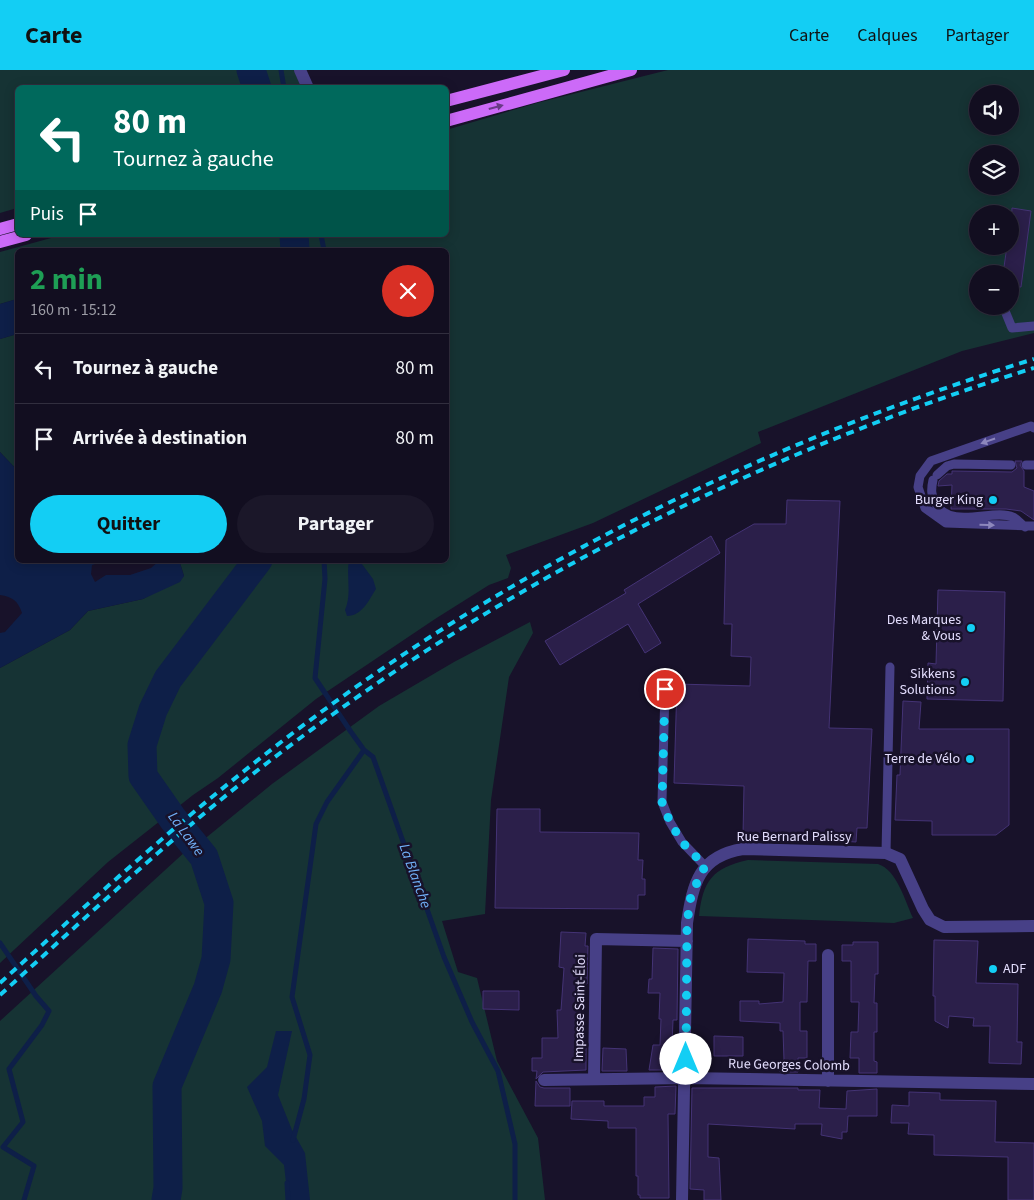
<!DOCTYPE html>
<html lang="fr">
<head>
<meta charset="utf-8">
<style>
  body { margin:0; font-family:"Source Sans 3",sans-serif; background:#1b1729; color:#f1f3f6; height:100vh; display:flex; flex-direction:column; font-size:19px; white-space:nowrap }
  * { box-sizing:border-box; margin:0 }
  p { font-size:16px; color:#9c9ca5 }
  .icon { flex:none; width:28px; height:28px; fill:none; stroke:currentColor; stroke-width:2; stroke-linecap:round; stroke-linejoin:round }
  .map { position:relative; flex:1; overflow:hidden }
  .drawer { position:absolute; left:15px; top:178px; width:434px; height:315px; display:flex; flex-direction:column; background:#120e20; border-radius:8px; box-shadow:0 2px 12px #0003,0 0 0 1px #312e3e }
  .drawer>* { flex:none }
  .hud { position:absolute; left:15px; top:15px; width:434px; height:152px; border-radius:8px; box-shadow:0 2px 12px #0003,0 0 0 1px #312e3e; background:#00695c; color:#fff; overflow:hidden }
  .tools { position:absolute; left:969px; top:15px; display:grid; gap:10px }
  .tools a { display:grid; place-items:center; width:50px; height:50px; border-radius:50%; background:#120e20; box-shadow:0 2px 12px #0003,0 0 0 1px #312e3e; font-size:25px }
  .pin { position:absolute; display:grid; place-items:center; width:42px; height:42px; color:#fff; margin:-21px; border:2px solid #fff; border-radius:50%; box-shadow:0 1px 5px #0007 }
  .me { position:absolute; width:55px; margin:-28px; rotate:0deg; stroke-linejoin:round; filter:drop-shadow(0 0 4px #0008) }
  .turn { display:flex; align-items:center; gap:18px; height:105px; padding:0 15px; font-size:22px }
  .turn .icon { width:65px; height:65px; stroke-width:2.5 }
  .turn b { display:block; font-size:35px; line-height:42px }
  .then { display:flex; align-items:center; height:48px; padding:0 15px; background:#0003; gap:10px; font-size:19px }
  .round { display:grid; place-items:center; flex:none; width:52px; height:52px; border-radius:26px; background:#1b1729 }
  .summary { display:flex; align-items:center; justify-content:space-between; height:85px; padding:0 15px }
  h1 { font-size:30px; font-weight:700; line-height:38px; color:#1e9e55 }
  .primary-button { display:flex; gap:10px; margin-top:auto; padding:10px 15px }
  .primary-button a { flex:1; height:58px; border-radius:30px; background:#13cef4; color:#111; font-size:20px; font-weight:700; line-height:58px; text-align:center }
  .primary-button a+a { background:#1b1729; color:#f1f3f6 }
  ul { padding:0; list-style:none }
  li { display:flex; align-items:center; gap:15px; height:70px; padding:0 15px; border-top:1px solid #312e3e }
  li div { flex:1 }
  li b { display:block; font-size:19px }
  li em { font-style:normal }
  header { display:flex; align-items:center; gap:30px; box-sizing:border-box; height:70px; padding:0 25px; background:#13cef4; color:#111 }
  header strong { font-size:24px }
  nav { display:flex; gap:28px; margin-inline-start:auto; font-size:18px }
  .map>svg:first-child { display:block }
  .green { fill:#163334; fill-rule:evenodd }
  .water { fill:#0e1f48 }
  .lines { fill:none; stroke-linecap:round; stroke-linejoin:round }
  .stream { stroke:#0e1f48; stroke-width:5 }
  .river { stroke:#0e1f48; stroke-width:29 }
  .building { fill:#2b1f4a; stroke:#443375 }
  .lane { stroke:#474087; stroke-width:9 }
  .street { stroke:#474087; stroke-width:12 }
  .primary { stroke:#cc6af8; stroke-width:12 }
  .rail { stroke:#13cef4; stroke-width:4; stroke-dasharray:8 6; stroke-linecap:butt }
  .oneway { fill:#693a87 }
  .oneway2 { fill:#8d87bc }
  .route { stroke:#13cef4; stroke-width:9; stroke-dasharray:0 16.2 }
  .poi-dot { fill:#13cef4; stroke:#18122a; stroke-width:2 }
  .labels { text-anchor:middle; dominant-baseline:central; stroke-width:5; stroke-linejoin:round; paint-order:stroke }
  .poi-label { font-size:14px; fill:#e3ddfd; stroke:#18122a; text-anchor:end }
  .street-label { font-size:14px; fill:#e3ddfd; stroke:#18122a }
  .water-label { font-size:15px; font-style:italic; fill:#71b0f8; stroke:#18122a }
</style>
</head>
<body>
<header>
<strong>Carte</strong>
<nav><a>Carte</a><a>Calques</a><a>Partager</a></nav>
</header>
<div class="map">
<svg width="1034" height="1130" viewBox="0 0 1034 1130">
  <rect width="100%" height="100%" fill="#18122a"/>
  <!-- green -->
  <path class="green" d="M0,0H294L301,17L18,18L17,138L0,143Z
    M668,0H1034V263L962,281L758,362L761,373L593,453L506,485L511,498L508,508L489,515L435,549L316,629L218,708L193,725L108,792L0,893V598L70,560L88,541L143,529L184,506L179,490H446V180H18L17,229L0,234V182L62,165H446V60L537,33ZM978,24H1010V56H978ZM978,84H1010V116H978ZM978,144H1010V176H978ZM978,204H1010V236H978Z
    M17,264V400L0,382V269Z
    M530,552L533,563L509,607L491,730L485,844L442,851L458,902L477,908L497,991L538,1068L545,1130H0V951L187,780L202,771L272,714L379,636L454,592Z
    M748,790L878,794C897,800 905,831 913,848L894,853L699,846C703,811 712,798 748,790Z"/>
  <!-- water -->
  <path class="water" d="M17,229V264L0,269V234Z
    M0,382L17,400L18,490H107L92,495L91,504L95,512L106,505H130L151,498L160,490H179L184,506L180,512L143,529L88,541L70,560L0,598V563L5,562L22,543C18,531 13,527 0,525Z
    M349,490H359L373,509L376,519C369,530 362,546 347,546L345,540C352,524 346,507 349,490Z
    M276,961H292L278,1025L292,1060L305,1083L310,1130H288L284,1095L265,1076L262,1051L247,1017L267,997Z"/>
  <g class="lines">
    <!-- stream -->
    <path class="stream" d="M281,0L284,18
      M321,165L324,180
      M324,490L325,509L315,608L351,662L364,680L373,687L444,887L472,952L498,1001L515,1074V1130
      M0,873L36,926L49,941L42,955L9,999L23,1052L3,1077L34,1096L24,1130
      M293,1070L304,1029L310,985L292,927L316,754L327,732L364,680
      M287,1113L288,1130"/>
    <!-- river -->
    <path class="river" d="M251,0L257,18
      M294,165L295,180
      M166,1130L168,1118L167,1016L208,918L216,889L219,833L204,787L173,749L143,706L142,675L153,640L168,609L258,490"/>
  </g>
  <!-- building -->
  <path class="building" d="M1012,138L1031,141L1021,217L1010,216V204H1003L1007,176H1010Z
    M1015,391H1022L1020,395L1024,401V417L1034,421V450L1021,441L1006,439H951L952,415L938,416L939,411L947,404H952V401L1012,402L1017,398Z
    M787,430L840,431L829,658L872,659L867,758H857L856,772L743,765L744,716L674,713L677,614L750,616L751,587L731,586L732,554H724L726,470L754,454H786Z
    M711,466L720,483L638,534L661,573L645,583L628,554L560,595L545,571L626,523L624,520Z
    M938,520L1005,522L1003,631L927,629L928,593L936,594Z
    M903,631L921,632L919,659H1009V755L996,765H932V751L895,750L897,705H900Z
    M497,739H540V762L639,763L638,790H643L642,809H645V825H638V839L495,838Z
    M561,862L586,863L585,876H588L587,914H584L582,955V967H584L586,977V1000L543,1002L536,1009L537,1001H532V988H542V968H558L557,940H561L564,898L559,897Z
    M748,869L805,871V874H816V891H808L807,932H800V961H807V988H798V1002H780L781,991L784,990L783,961H780V953L740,951V931H759V934L783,932L784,903L747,902Z
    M934,870L978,871L976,913L1018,914L1017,972H1022L1021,994L989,993L990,956H973L974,948L949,946L948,958L935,951V926H933Z
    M853,872H878V904H875L874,933H877V962H874V991L877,992V1003H859V988H850L851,962H858L859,932H851V891H842V875H853Z
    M653,878L678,879L677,950H673L672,975H677L676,1000H649L653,975H660L661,949H659L660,923H648L649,909H652Z
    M483,921H519V940L483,939Z
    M714,966L743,967V986H714Z
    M603,978L626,979L627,1001H602Z
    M536,1011L540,1017L544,1018H570V1036H535Z
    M676,1016L675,1044H668L669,1128H640V1125H638V1106H636V1058H608V1051L571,1049L572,1031H604V1036H644V1027H655V1017Z
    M692,1018H798V1020H820L819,1038L846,1039L847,1021L877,1019V1046H848L847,1062H842V1069L821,1065L822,1054H795V1059L708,1054V1087L719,1088L721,1130H704V1120L690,1119Z
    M909,1022L940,1023V1030L996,1031L995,1072L1034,1073V1130H1008V1087L934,1085V1065L908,1064L909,1053H891L892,1035L909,1036Z"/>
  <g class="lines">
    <!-- lane -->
    <path class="lane" d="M1003,236L1012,258L1034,256
      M1034,358L1031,356L931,391L920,406L918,417L925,438L946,453L1034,456
      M1026,395H1034
      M937,405L947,396L954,394L1011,395
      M933,410C931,419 931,425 935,433C951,461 993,438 1013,447C1017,449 1021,454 1025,457
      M665,619L662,732L670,752L682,772L705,796
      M886,783L890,597"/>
    <!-- street -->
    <path class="street" d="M300,0L308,18
      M594,1009L596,869L687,871
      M544,1010L686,1008L1034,1014
      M828,1011V885
      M682,1130L687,853C693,813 699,786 743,779L886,783L900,789L923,839L930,850L944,857L1034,856"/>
    <!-- primary -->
    <path class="primary" d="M446,31L564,0
      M446,51L631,0
      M0,159L18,154
      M0,172L26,165"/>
    <!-- rail -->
    <path class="rail" d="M0,913C106,817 212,721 328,637C542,481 782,367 1034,289
      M0,925C82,851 163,775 249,707C484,523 749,386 1034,298"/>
  </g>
  <!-- one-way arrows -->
  <defs><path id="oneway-solid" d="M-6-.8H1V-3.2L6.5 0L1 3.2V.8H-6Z" transform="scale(1.25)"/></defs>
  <use class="oneway" href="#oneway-solid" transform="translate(496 37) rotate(-15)"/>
  <g class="oneway2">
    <use href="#oneway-solid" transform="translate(988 371) rotate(161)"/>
    <use href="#oneway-solid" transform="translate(987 455) rotate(2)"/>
  </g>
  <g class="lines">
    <!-- route -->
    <path class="route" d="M665,619L662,732L670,752L682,772L705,796L691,825L687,853L686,989"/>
  </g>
  <!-- markers -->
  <g class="poi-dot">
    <circle cx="993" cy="430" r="5"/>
    <circle cx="971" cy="558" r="5"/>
    <circle cx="965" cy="612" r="5"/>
    <circle cx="970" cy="689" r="5"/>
    <circle cx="993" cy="899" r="5"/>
  </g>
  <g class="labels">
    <!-- poi labels -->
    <g class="poi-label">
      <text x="983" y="430">Burger King</text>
      <text x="961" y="550">Des Marques<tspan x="961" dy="16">&amp; Vous</tspan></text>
      <text x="955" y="604">Sikkens<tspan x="955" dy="16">Solutions</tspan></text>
      <text x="960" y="689">Terre de Vélo</text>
      <text x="1003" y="899" text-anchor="start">ADF</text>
    </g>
    <!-- street labels -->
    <g class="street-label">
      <text x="794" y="767">Rue Bernard Palissy</text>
      <text transform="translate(580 938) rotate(-89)">Impasse Saint-Éloi</text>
      <text transform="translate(789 995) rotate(1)">Rue Georges Colomb</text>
    </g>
    <!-- water labels -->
    <g class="water-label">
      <text transform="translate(186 764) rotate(54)">La Lawe</text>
      <text transform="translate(415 806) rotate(70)">La Blanche</text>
    </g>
  </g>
</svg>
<div class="tools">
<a><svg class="icon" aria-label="sound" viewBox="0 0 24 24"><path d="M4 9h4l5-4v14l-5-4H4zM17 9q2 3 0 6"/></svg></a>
<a><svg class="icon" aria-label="layers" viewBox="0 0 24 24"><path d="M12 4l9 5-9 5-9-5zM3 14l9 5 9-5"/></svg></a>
<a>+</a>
<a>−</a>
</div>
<div class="pin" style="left:665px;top:619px;background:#d93025"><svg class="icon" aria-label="arrive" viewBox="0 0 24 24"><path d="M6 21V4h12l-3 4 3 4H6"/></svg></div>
<svg class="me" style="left:686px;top:989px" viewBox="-20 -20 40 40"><circle r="19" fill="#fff"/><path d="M0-13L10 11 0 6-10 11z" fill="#13cef4"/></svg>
<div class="hud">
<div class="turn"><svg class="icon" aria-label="left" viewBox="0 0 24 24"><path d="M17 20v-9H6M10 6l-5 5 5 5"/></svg><div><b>80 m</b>Tournez à gauche</div></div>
<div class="then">Puis<svg class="icon" aria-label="arrive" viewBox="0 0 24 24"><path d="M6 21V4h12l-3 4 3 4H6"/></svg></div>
</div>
<section class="drawer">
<div class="summary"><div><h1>2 min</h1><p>160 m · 15:12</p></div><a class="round" style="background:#d93025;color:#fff"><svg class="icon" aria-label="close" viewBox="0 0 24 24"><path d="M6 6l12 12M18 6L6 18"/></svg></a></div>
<ul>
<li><svg class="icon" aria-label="left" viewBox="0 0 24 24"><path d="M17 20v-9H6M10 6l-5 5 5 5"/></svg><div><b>Tournez à gauche</b></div><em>80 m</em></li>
<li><svg class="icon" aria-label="arrive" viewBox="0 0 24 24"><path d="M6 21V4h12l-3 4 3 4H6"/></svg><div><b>Arrivée à destination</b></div><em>80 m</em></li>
</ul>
<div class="primary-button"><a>Quitter</a><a>Partager</a></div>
</section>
</div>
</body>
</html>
